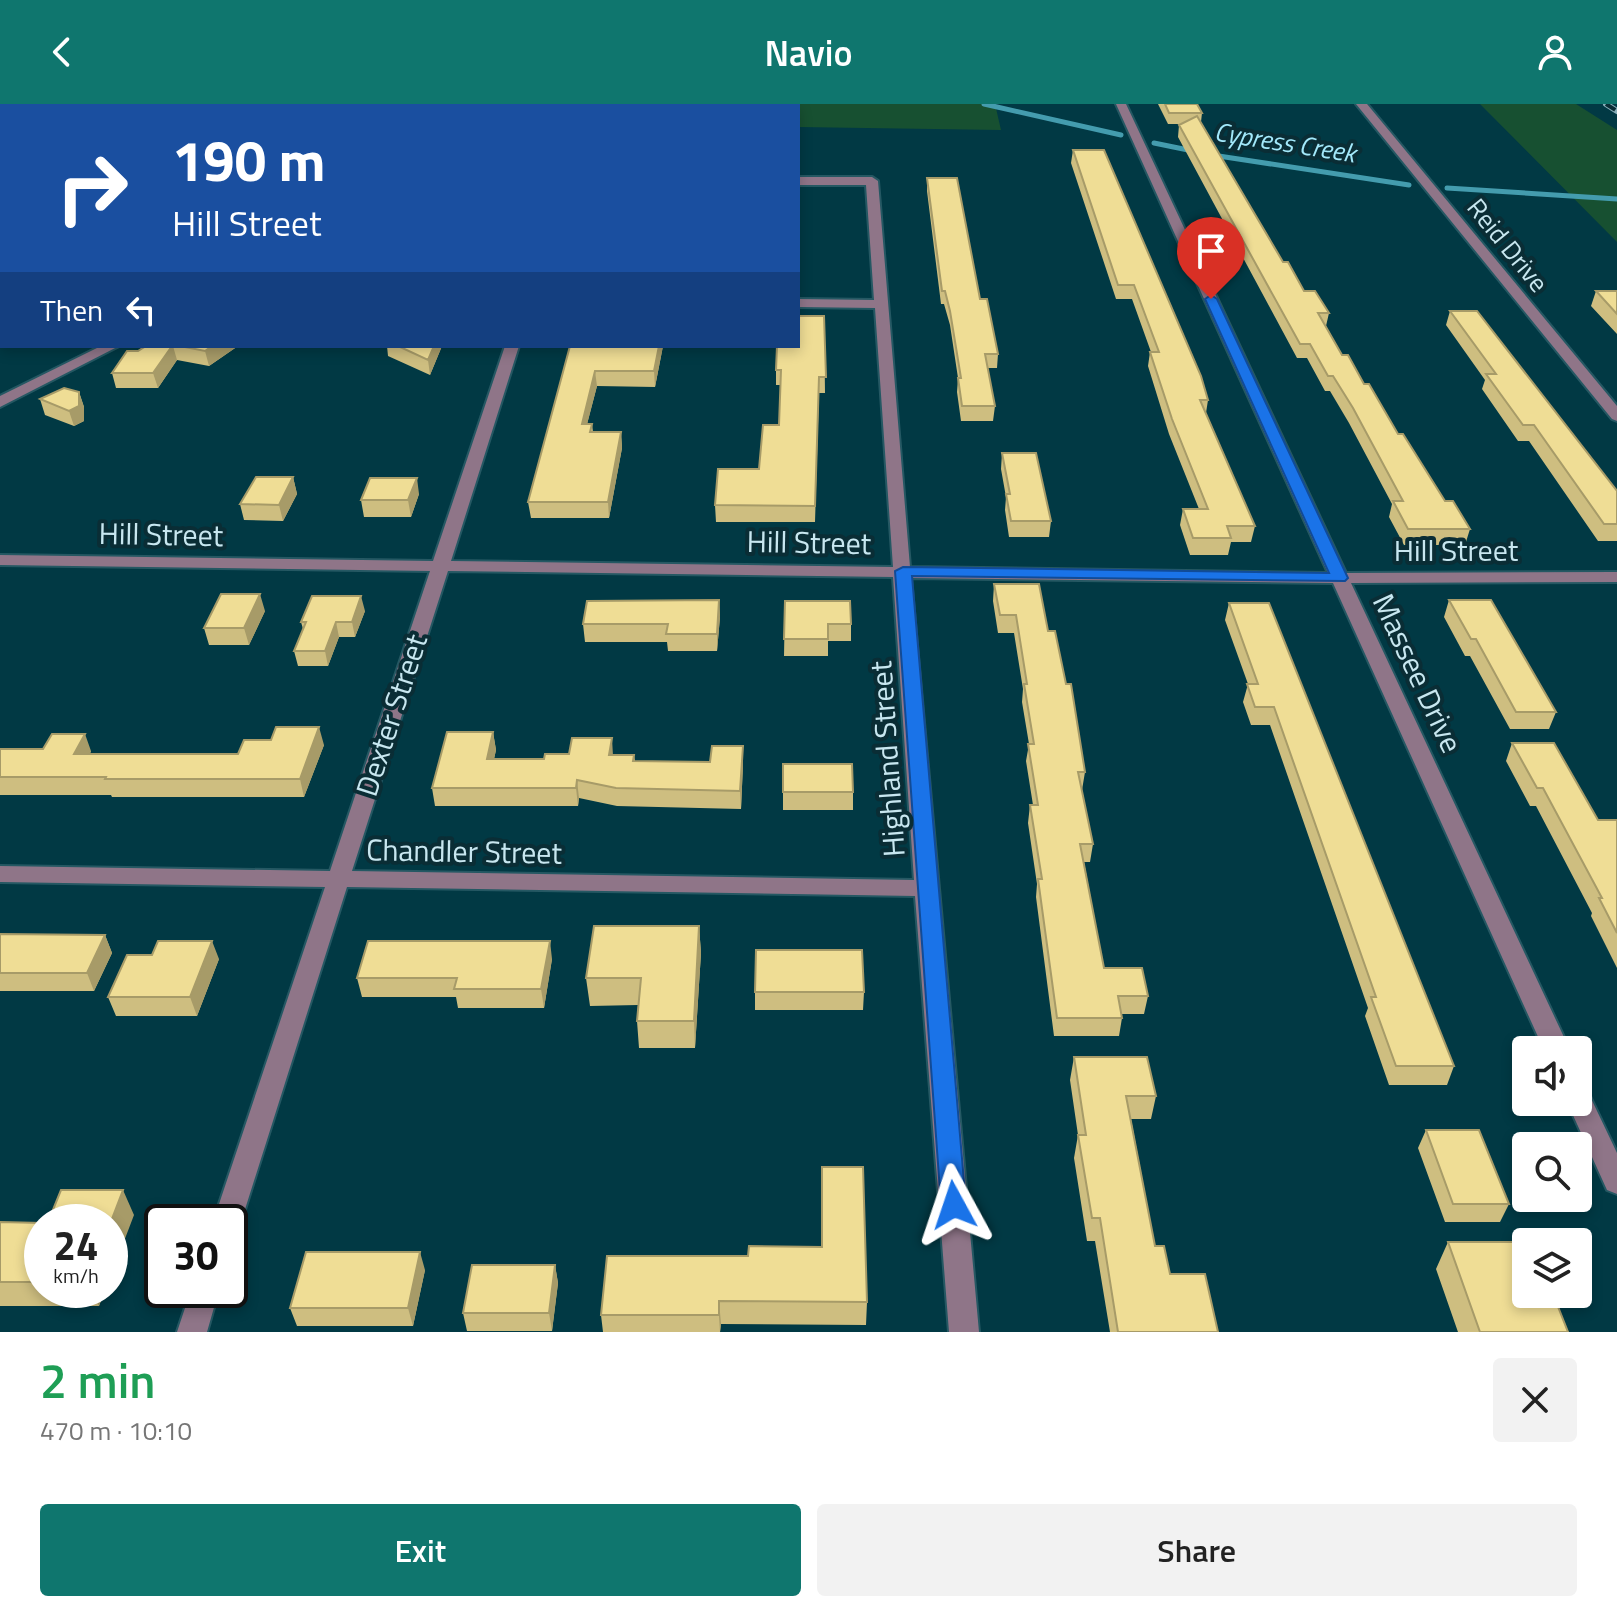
<!DOCTYPE html>
<html lang="en">
<head>
<meta charset="utf-8">
<style>
  body { margin:0; font-family:"Titillium Web",sans-serif; background:#f2f2f2; color:#222; height:100vh; display:flex; flex-direction:column; font-size:30px; white-space:nowrap }
  * { box-sizing:border-box; margin:0 }
  p { font-size:26px; color:#767676 }
  .icon { flex:none; width:44px; height:44px; fill:none; stroke:currentColor; stroke-width:2; stroke-linecap:round; stroke-linejoin:round }
  .map { position:relative; height:1228px; overflow:hidden }
  .drawer { display:flex; flex-direction:column; background:#fff; flex:1 }
  .drawer>* { flex:none }
  .banner { position:absolute; left:0px; top:0px; width:800px; height:244px; box-shadow:0 4px 12px #0003; background:#1a4fa0; color:#fff; overflow:hidden }
  .buttons { position:absolute; left:1512px; top:932px; display:grid; gap:16px }
  .buttons a { display:grid; place-items:center; width:80px; height:80px; border-radius:8px; background:#fff; box-shadow:0 4px 12px #0003; font-size:40px }
  .speed { position:absolute; left:24px; top:1100px; display:flex; gap:16px; font-size:40px; font-weight:700; text-align:center }
  .speed>* { display:grid; place-content:center; width:104px; height:104px; border-radius:50%; background:#fff; box-shadow:0 4px 12px #0003; line-height:1 }
  .speed small { font-size:20px; font-weight:400 }
  .speed .limit { border:4px solid #111; border-radius:12px; background:#fff; color:#111 }
  .pin { position:absolute; display:grid; place-items:center; width:68px; height:68px; color:#fff; margin:-82px -34px; border-radius:50% 50% 50% 0; rotate:-45deg; box-shadow:0 0 8px #0007 }
  .pin .icon { rotate:45deg }
  .me { position:absolute; width:88px; margin:-44px; rotate:355deg; stroke-linejoin:round; filter:drop-shadow(0 0 6px #0008) }
  .turn { display:flex; align-items:center; gap:28px; height:168px; padding:0 40px; font-size:36px }
  .turn .icon { width:104px; height:104px; stroke-width:2.5 }
  .turn b { display:block; font-size:56px; line-height:68px }
  .then { display:flex; align-items:center; height:76px; padding:0 40px; background:#0003; gap:16px; font-size:30px }
  .round { display:grid; place-items:center; flex:none; width:84px; height:84px; border-radius:8px; background:#f2f2f2 }
  .summary { display:flex; align-items:center; justify-content:space-between; height:136px; padding:0 40px }
  h1 { font-size:48px; font-weight:600; line-height:60px; color:#1e9e55 }
  .action { display:flex; gap:16px; margin-top:auto; padding:16px 40px }
  .action a { flex:1; height:92px; border-radius:8px; background:#0f766e; color:#fff; font-size:32px; font-weight:600; line-height:92px; text-align:center }
  .action a+a { background:#f2f2f2; color:#222 }
  header { display:flex; justify-content:space-between; align-items:center; height:104px; padding:0 40px; background:#0f766e; color:#fff; font-size:36px; font-weight:600 }
  .map>svg:first-child { display:block }
  .green { fill:#175031 }
  .lines { fill:none; stroke-linecap:round; stroke-linejoin:round }
  .stream { stroke:#449cae; stroke-width:5 }
  .minor-casing { stroke:#255863; stroke-width:4 }
  .minor { fill:#8f7588; fill-rule:evenodd }
  .rail-casing { stroke:#88afb9; stroke-width:6 }
  .rail { stroke:#0a2d35; stroke-width:4; stroke-dasharray:11; stroke-linecap:butt }
  .wall { fill:#cebe80 }
  .shaded-wall { fill:#a79b68 }
  .building { fill:#efdd95; stroke:#a79b68; stroke-width:2 }
  .route { fill:#1a73e8; stroke:#114b97; stroke-width:2 }
  .labels { text-anchor:middle; dominant-baseline:central; stroke-width:8; stroke-linejoin:round; paint-order:stroke }
  .far-water-label { font-size:26px; font-style:italic; fill:#a3e9fb; stroke:#0a2d35 }
  .far-street-label { font-size:26px; fill:#c8e7f0; stroke:#0a2d35 }
  .street-label { font-size:30px; fill:#c8e7f0; stroke:#0a2d35 }
</style>
</head>
<body>
<header><svg class="icon" aria-label="back" viewBox="0 0 24 24"><path d="M15 5l-7 7 7 7"/></svg>Navio<svg class="icon" aria-label="person" viewBox="0 0 24 24"><circle cx="12" cy="8" r="4"/><path d="M4 21q1-7 8-7t8 7"/></svg></header>
<div class="map">
<svg width="1617" height="1228" viewBox="0 0 1617 1228">
  <rect width="100%" height="100%" fill="#013944"/>
  <!-- green -->
  <path class="green" d="M560,0H995L1001,26L798,23V2Z
    M1480,0H1576L1617,26V138Z"/>
  <g class="lines">
    <!-- stream -->
    <path class="stream" d="M984,0L1121,31
      M1154,39L1193,47
      M1212,51L1409,81
      M1447,84L1617,95"/>
    <defs>
      <path id="minor" d="M103,0H244L245,2H103Z
        M1116,0H1126L1346,469L1617,468V478L1351,479L1570,946H1544L1333,479L911,474L979,1228H949L915,792L347,783L241,1118L237,1127L230,1129V1118H213L325,783L0,778V762L330,767L430,467L0,461V451L433,457L505,242H519L451,457L893,463L875,204L798,203V195L874,196L866,81H798V73H872L878,77L910,463L1328,469ZM448,467L893,473L914,776L352,767Z
        M1356,0H1367L1617,302V317L1612,315Z
        M0,118H2V126H0Z
        M101,242H119L0,303V292Z
        M1578,982L1587,986L1617,1049V1090L1607,1086L1567,998H1578Z
        M191,1186H219L207,1228H177Z"/>
    </defs>
    <!-- minor casing -->
    <use href="#minor" class="minor-casing"/>
    <!-- minor -->
    <use href="#minor" class="minor"/>
    <defs>
      <path id="rail" d="M1606,0L1617,7"/>
    </defs>
    <!-- rail casing -->
    <use href="#rail" class="rail-casing"/>
    <!-- rail -->
    <use href="#rail" class="rail"/>
  </g>
  <!-- wall -->
  <path class="wall" d="M0,0H134V2H2V23H0Z
    M1158,0H1197L1202,9L1201,18L1283,158L1304,187L1329,209L1326,222L1342,251L1364,280L1445,397L1470,425L1465,441H1404L1389,413L1392,400L1349,319L1330,287H1325L1307,254H1297L1178,33L1179,21L1181,20H1168Z
    M1073,46L1208,296L1206,309L1255,422L1251,438H1231L1228,451H1190L1180,421L1183,405H1199L1169,330L1148,262L1150,248H1151L1132,195H1116L1071,59Z
    M927,74L980,195L998,250L997,264H987L995,302L993,317H961L957,288L958,274L950,221L944,200H941L927,87Z
    M1596,187H1617V230L1591,202Z
    M1450,207L1617,387V437H1598L1529,337H1518L1482,285L1485,276L1446,221Z
    M824,212L825,289H819L815,418H716L715,401L759,365L779,321L781,281H776V266Z
    M146,242H238L209,262L177,256L158,284H116L112,269Z
    M387,242H442L430,271L388,252Z
    M570,242H663L655,283L597,282L587,320H592L593,328H621L622,344L609,414H531L528,398Z
    M79,288L84,303V317L74,322L45,311L40,295Z
    M1002,349L1051,417L1049,433H1009L1005,406L1006,393L1001,365Z
    M293,373L297,390L283,417L244,416L240,400Z
    M419,390L411,413H364L361,396Z
    M994,480L1048,527L1066,580L1085,668L1082,686L1093,740L1090,758H1084L1104,864L1148,892L1144,910H1122V914L1119,932H1054L1036,793L1037,780L1028,719L1030,701H1033L1026,657L1029,640L1022,598L1023,585L1014,529H998L993,497Z
    M719,496L720,513L717,547H668L667,538H585L583,520Z
    M1449,496L1556,608L1549,625H1510L1470,552H1465L1444,513Z
    M785,497L851,520V537H828V552H784Z
    M1229,499L1454,962L1447,981H1389L1365,912L1368,904L1270,621H1251L1243,598L1248,580L1225,516Z
    M265,507L249,541H209L204,524Z
    M365,507L355,533H339L328,562H298L294,547L303,525L301,518Z
    M493,628L496,646L494,655H544L613,651H634L635,657L743,660L741,705L617,702L579,694L578,702H435L432,684Z
    M1512,639L1598,716H1617V864L1591,812L1592,809L1536,702H1530L1506,657Z
    M324,641L304,693H112L111,691H0V645L91,647L90,650H238Z
    M783,660L853,688V706H783Z
    M699,822L701,849L695,944H639L637,917L638,901L590,902L586,874Z
    M0,830L105,831L112,849L94,887H0Z
    M219,855L197,912H116L108,893Z
    M552,855L544,904H458L456,893H362L357,874Z
    M755,888H864L863,906H755Z
    M1074,953L1156,992L1151,1015H1131L1155,1142L1170,1170L1218,1228H1110L1095,1137H1087L1074,1054L1078,1031L1070,976Z
    M1426,1026L1509,1100L1500,1118H1445L1418,1044Z
    M0,1118L42,1119V1186H105L99,1202H0Z
    M1448,1138L1568,1228H1458L1436,1165Z
    M822,1143L867,1198L866,1221L721,1220L720,1228H603L601,1211L748,1152Z
    M555,1161L558,1179L552,1227H467L463,1209Z
    M425,1166L413,1222H297L290,1204Z"/>
  <!-- shaded-wall -->
  <path class="shaded-wall" d="M172,242H173L177,256L158,284L153,269Z
    M212,242H238L209,262L205,247Z
    M434,242H442L430,271L428,256Z
    M659,242H663L655,283L654,267Z
    M595,267L597,282L583,336L582,320Z
    M79,288L84,303V317L74,322L69,307Z
    M621,328L622,344L609,414L608,398Z
    M293,373L297,390L283,417L279,401Z
    M417,374L419,390L411,413L408,396Z
    M260,490L265,507L249,541L244,524Z
    M361,492L365,507L355,533L352,518Z
    M719,496L720,513L717,547V530Z
    M336,518L339,533L328,562L325,547Z
    M319,623L324,641L304,693L300,675Z
    M493,628L496,646L490,673L487,655Z
    M85,630L91,647L80,668L74,650Z
    M612,634L613,652L609,651Z
    M743,642V660L741,705L740,687Z
    M577,676L579,694L578,702L576,684Z
    M699,822L701,849L695,944L694,917Z
    M105,831L112,849L94,887L87,869Z
    M212,837L219,855L197,912L190,893Z
    M550,837L552,855L544,904L541,885Z
    M123,1086L134,1111L110,1174V1120Z
    M420,1148L425,1166L413,1222L408,1204Z
    M555,1161L558,1179L552,1227L549,1209Z
    M91,1186H105L99,1202Z
    M719,1197L721,1220L720,1228L719,1211Z"/>
  <!-- building -->
  <path class="building" d="M0,0H127L125,2H2V12H0Z
    M199,0H247L246,2H197Z
    M1165,0H1197L1202,9H1169Z
    M1197,12L1283,158H1288L1304,187H1315L1329,209H1318L1342,251H1348L1364,280H1369L1398,330H1403L1445,397H1453L1470,425H1408L1393,397H1403L1353,304L1333,272H1328L1310,240H1300L1179,21Z
    M1073,46H1104L1201,272L1208,296H1200L1255,422H1227L1231,434H1193L1183,405H1208L1172,315L1150,248H1159L1134,181H1118Z
    M927,74H957L980,195H987L998,250H985L995,302H962L958,274H961L950,207L945,187H942Z
    M1596,187H1617V210Z
    M1450,207H1477L1617,387V420H1604L1534,321H1523L1486,270H1496Z
    M798,212H824L826,273H819L815,402L715,401L718,365H759L763,321H779L781,266H776L777,242H798Z
    M146,242H172L153,269H112L127,247H138Z
    M180,242H212L205,247Z
    M398,242H434L428,256Z
    M570,242H659L654,267H595L582,320H592L590,328H621L608,398H528Z
    M64,284L79,288V302L69,307L40,295Z
    M1002,349H1036L1051,417H1011L1006,390H1010Z
    M256,373H293L279,401L240,400Z
    M370,374H417L408,396H361Z
    M994,480H1039L1048,527H1055L1066,580H1071L1085,668H1078L1093,740H1080L1104,864H1142L1148,892H1118L1122,914H1057L1038,775H1042L1030,701H1038L1028,640H1034L1024,580H1027L1016,511H1000Z
    M221,490H260L244,524H204Z
    M312,492H361L352,518H336L325,547H294L306,518H301Z
    M719,496L717,530H666L668,520H583L587,497Z
    M1449,496H1491L1556,608H1516L1476,535H1471Z
    M785,497H850L851,520H828V535H784Z
    M1229,499H1269L1454,962H1396L1371,893H1376L1274,603H1255L1247,580H1258Z
    M276,623H319L300,675H105L106,673H0V645H43L52,630H85L74,650H238L244,636H271Z
    M447,628H493L487,655H544L545,650H569L572,634H612L609,651H634L633,657L710,658L712,642H743L740,687L616,684L577,676L576,684H432Z
    M1512,639H1554L1598,716H1617V829L1599,794H1602L1543,684H1537Z
    M783,660H852L853,688H783Z
    M594,822H699L694,917H637L641,874H586Z
    M0,830L105,831L87,869H0Z
    M158,837H212L190,893H108L127,851H152Z
    M368,837H550L541,885H454L457,874H357Z
    M756,846H862L864,888H755Z
    M1074,953H1147L1156,992H1126L1155,1142H1164L1170,1170H1205L1218,1228H1118L1100,1114H1092L1078,1031H1086Z
    M1426,1026H1479L1509,1100H1453Z
    M822,1063H863L867,1198L719,1197V1211H601L607,1152H748L749,1142L822,1143Z
    M61,1086H123L110,1120V1118H48Z
    M0,1118L42,1119V1178H0Z
    M1448,1138H1526V1190H1553L1568,1228H1480Z
    M306,1148H420L408,1204H290Z
    M472,1161H555L549,1209H463Z"/>
  <!-- route -->
  <path class="route" d="M1211,191L1217,195L1348,474L1345,477L912,472L966,1101L962,1109L954,1112L945,1109L941,1101L895,467L903,463L1329,469L1205,195Z"/>
  <g class="labels">
    <!-- far-water labels -->
    <g class="far-water-label">
      <text transform="translate(1285 38) rotate(9)">Cypress Creek</text>
    </g>
    <!-- far-street labels -->
    <g class="far-street-label">
      <text transform="translate(1508 141) rotate(51)">Reid Drive</text>
    </g>
    <!-- street labels -->
    <g class="street-label">
      <text transform="translate(161 430) rotate(1)">Hill Street</text>
      <text transform="translate(809 438) rotate(1)">Hill Street</text>
      <text x="1456" y="446">Hill Street</text>
      <text transform="translate(1418 569) rotate(65)">Massee Drive</text>
      <text transform="translate(391 611) rotate(-72)">Dexter Street</text>
      <text transform="translate(887 655) rotate(-94)">Highland Street</text>
      <text transform="translate(464 747) rotate(1)">Chandler Street</text>
    </g>
  </g>
</svg>
<div class="buttons">
<a><svg class="icon" aria-label="sound" viewBox="0 0 24 24"><path d="M4 9h4l5-4v14l-5-4H4zM17 9q2 3 0 6"/></svg></a>
<a><svg class="icon" aria-label="search" viewBox="0 0 24 24"><circle cx="10" cy="10" r="6"/><path d="M15 15l6 6"/></svg></a>
<a><svg class="icon" aria-label="layers" viewBox="0 0 24 24"><path d="M12 4l9 5-9 5-9-5zM3 14l9 5 9-5"/></svg></a>
</div>
<div class="speed"><div>24<small>km/h</small></div><div class="limit">30</div></div>
<div class="pin" style="left:1211px;top:195px;background:#d93025"><svg class="icon" aria-label="arrive" viewBox="0 0 24 24"><path d="M6 21V4h12l-3 4 3 4H6"/></svg></div>
<svg class="me" style="left:954px;top:1101px" viewBox="-20 -20 40 40"><path d="M0-17L14 15 0 8-14 15z" fill="#1a73e8" stroke="#fff" stroke-width="4"/></svg>
<div class="banner">
<div class="turn"><svg class="icon" aria-label="right" viewBox="0 0 24 24"><path d="M7 20v-9h11M14 6l5 5-5 5"/></svg><div><b>190 m</b>Hill Street</div></div>
<div class="then">Then<svg class="icon" aria-label="left" viewBox="0 0 24 24"><path d="M17 20v-9H6M10 6l-5 5 5 5"/></svg></div>
</div>
</div>
<section class="drawer">
<div class="summary"><div><h1>2 min</h1><p>470 m · 10:10</p></div><a class="round"><svg class="icon" aria-label="close" viewBox="0 0 24 24"><path d="M6 6l12 12M18 6L6 18"/></svg></a></div>
<div class="action"><a>Exit</a><a>Share</a></div>
</section>
</body>
</html>
